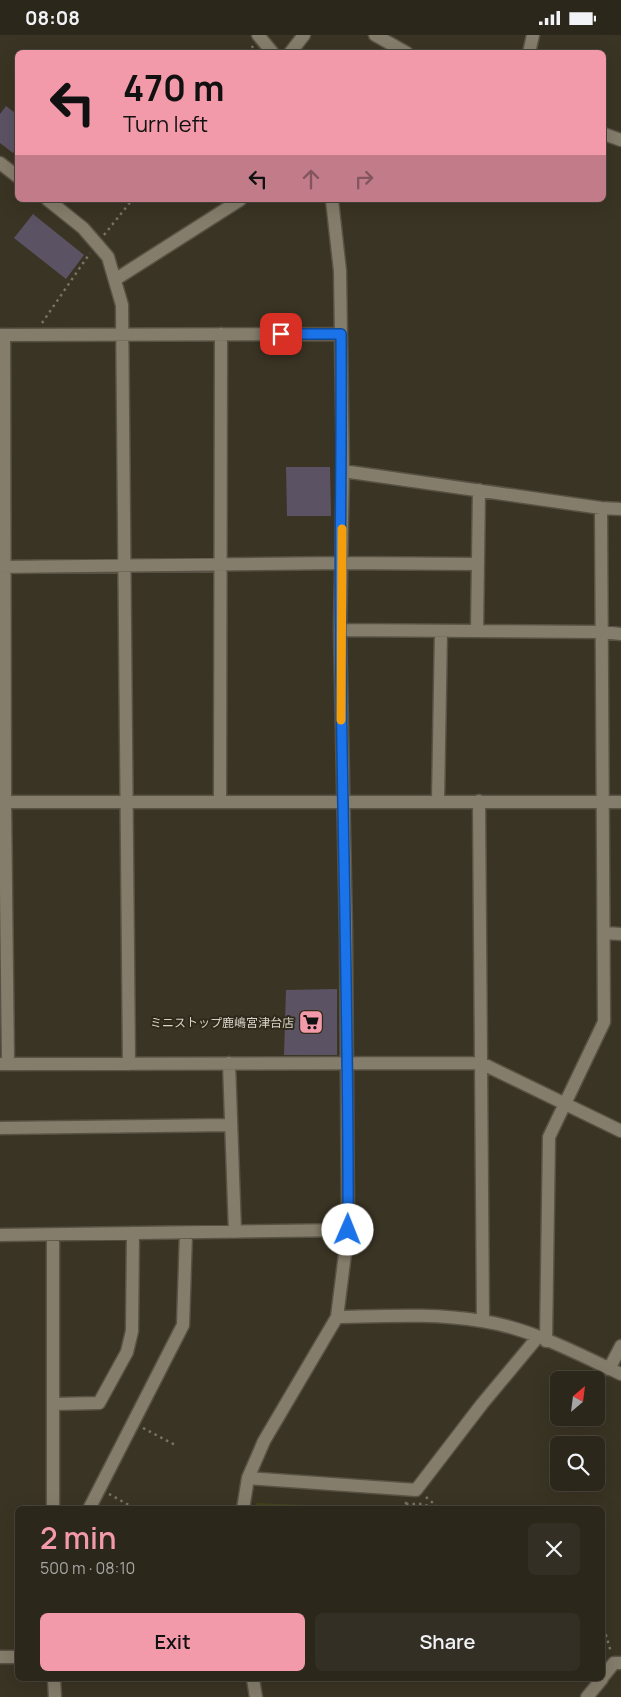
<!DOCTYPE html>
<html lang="en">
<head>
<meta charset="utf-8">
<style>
  body { margin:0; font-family:Manrope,"Noto Sans JP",sans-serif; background:#342f24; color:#f1f3f6; height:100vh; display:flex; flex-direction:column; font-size:19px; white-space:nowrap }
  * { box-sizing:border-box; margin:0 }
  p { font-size:16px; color:#a6a5a3 }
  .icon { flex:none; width:28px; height:28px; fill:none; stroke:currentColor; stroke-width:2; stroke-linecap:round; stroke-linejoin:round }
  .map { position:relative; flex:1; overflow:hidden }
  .drawer { position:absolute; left:15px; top:1471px; width:590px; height:175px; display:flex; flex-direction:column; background:#2c271b; border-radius:8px; box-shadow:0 5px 20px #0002,0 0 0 1px #48443a }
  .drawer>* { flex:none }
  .guide { position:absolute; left:15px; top:15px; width:591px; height:152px; border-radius:8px; box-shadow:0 5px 20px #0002,0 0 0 1px #48443a; background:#f39aaa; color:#111; overflow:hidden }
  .needle { width:32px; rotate:28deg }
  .buttons { position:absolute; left:550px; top:1336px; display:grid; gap:10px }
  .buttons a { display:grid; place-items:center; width:55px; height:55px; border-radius:8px; background:#2c271b; box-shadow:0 5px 20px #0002,0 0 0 1px #48443a; font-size:25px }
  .pin { position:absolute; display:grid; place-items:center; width:42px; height:42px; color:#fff; margin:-21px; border-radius:10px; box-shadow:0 2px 8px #0006 }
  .me { position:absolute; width:55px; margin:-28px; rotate:1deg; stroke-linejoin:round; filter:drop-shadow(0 0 4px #0008) }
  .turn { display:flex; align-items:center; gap:18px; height:105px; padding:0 25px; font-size:22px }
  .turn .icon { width:65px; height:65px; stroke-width:2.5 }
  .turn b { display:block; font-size:35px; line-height:42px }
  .lanes { display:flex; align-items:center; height:48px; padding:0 25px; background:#0003; justify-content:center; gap:25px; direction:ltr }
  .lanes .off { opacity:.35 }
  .round { display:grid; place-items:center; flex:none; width:52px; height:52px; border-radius:8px; background:#342f24 }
  .headline { display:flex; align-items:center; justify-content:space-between; height:85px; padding:0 25px }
  h1 { font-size:30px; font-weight:600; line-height:38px; color:#f39aaa }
  .primary-button { display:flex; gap:10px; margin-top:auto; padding:10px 25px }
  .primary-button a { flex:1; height:58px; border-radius:8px; background:#f39aaa; color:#111; font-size:20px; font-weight:600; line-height:58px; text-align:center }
  .primary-button a+a { background:#342f24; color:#f1f3f6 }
  .status { display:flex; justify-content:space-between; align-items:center; height:35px; padding:0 25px; background:#2c271b; direction:ltr }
  .status svg { height:14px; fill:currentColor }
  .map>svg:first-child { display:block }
  .green { fill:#414515 }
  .building { fill:#5b5364 }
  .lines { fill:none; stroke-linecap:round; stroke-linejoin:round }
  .minor-casing { stroke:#585245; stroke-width:15 }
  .path { stroke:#787365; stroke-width:2.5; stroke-dasharray:2.5 4; stroke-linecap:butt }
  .minor { stroke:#857d6b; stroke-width:12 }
  .route-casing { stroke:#114b97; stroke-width:12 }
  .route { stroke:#1a73e8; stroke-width:9 }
  .slow { stroke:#f59e0b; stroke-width:9 }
  .labels { text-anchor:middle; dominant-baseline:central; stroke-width:4; stroke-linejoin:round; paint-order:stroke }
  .poi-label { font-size:12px; fill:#d7d3c9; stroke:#302a1a; text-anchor:end }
</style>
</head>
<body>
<div class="status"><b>08:08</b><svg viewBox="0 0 49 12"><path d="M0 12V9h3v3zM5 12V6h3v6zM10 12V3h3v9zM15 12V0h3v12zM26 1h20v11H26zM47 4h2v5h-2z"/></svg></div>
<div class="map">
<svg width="621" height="1662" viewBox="0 0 621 1662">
  <rect width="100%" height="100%" fill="#3a3424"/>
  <!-- green -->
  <path class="green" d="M256,1468L395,1474H256Z"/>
  <!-- building -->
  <path class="building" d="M6,71L18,80V112L13,118L0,108V79Z
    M33,179L84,220L66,244L14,203Z
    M286,432H330L331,481H287Z
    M337,954V1020H284L286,955Z"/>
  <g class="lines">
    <defs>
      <path id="minor" d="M258,0L273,18
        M375,0L407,18
        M290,18L304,0
        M529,18L533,0
        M604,99L621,105
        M0,128L18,142
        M48,165L83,193L108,222L122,270L129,1029
        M116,244L240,165
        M0,300L341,299
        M4,300L5,767L8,1029
        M343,436L601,473L621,474
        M0,532L341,528L478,529
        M340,595L602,597L621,599
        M477,596L479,455
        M220,766L221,299
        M438,766L441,596
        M479,766L483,1286
        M0,767H621
        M605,898L621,899
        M229,1028L235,1197
        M0,1029L481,1028L621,1096
        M0,1093L231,1090
        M0,1200L348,1195
        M53,1200V1474
        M337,1282C386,1281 434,1278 482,1286C530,1293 578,1319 621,1339
        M546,1306L549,1102L604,987L601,473
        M609,1334L621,1311
        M53,1369L99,1368L127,1317L132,1296L133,1198
        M248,1443L416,1455L482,1369L537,1303
        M89,1474L183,1290L186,1198
        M243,1474L248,1443L264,1406L337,1282L348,1195L346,899L340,595L343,436L340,236L332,165
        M0,1622H18
        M602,1643L614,1628H621
        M54,1644L55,1662
        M253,1644L256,1662
        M587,1662L602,1644"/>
    </defs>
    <!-- minor casing -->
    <use href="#minor" class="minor-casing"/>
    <!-- path -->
    <path class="path" d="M248,18L253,11
      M104,200L132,165
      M42,288L90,218
      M143,1393L177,1411
      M109,1459L136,1474
      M426,1462L440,1474
      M406,1469H423L436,1474
      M401,1474L407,1467
      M602,1587L611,1617"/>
    <!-- minor -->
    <use href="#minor" class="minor"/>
  </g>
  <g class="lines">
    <defs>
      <path id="route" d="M281,299H341C342,411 339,524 341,637C343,823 349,1009 348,1195"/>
    </defs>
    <!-- route casing -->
    <use href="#route" class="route-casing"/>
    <!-- route -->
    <use href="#route" class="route"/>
    <!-- slow -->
    <path class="slow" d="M341,685L342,494"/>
  </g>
  <!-- icons -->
  <defs>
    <symbol id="supermarket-square" viewBox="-11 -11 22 22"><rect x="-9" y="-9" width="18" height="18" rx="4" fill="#f39aaa" stroke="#302a1a"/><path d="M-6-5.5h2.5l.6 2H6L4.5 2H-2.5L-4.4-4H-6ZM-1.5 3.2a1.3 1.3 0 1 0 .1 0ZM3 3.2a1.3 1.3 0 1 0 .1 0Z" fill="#111"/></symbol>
  </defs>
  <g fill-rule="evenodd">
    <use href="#supermarket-square" x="297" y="973" width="28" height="28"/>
  </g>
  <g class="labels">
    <!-- poi labels -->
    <g class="poi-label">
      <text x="294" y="987">ミニストップ鹿嶋宮津台店</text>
    </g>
  </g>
</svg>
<div class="buttons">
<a><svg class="needle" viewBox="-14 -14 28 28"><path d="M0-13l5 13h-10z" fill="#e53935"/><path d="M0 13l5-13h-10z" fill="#a6a5a3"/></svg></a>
<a><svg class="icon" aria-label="search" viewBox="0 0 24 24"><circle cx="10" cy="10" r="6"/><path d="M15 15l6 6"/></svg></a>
</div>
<div class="pin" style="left:281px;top:299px;background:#d93025"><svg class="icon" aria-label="arrive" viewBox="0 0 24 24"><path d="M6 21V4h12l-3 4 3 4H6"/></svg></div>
<svg class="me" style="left:348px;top:1195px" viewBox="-20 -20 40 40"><circle r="19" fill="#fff"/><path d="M0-13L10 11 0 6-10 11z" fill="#1a73e8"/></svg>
<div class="guide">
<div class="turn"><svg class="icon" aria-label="left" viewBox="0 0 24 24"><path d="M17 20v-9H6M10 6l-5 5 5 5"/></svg><div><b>470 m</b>Turn left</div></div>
<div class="lanes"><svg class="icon" aria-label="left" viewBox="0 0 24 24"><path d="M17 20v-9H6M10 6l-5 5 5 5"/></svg><svg class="icon off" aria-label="ahead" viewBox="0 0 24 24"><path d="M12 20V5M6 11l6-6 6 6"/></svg><svg class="icon off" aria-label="right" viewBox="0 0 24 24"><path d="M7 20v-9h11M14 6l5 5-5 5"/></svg></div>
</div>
<section class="drawer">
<div class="headline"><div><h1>2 min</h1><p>500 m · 08:10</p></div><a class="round"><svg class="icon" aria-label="close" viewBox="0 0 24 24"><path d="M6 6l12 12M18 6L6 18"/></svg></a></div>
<div class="primary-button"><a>Exit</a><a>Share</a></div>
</section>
</div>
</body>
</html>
